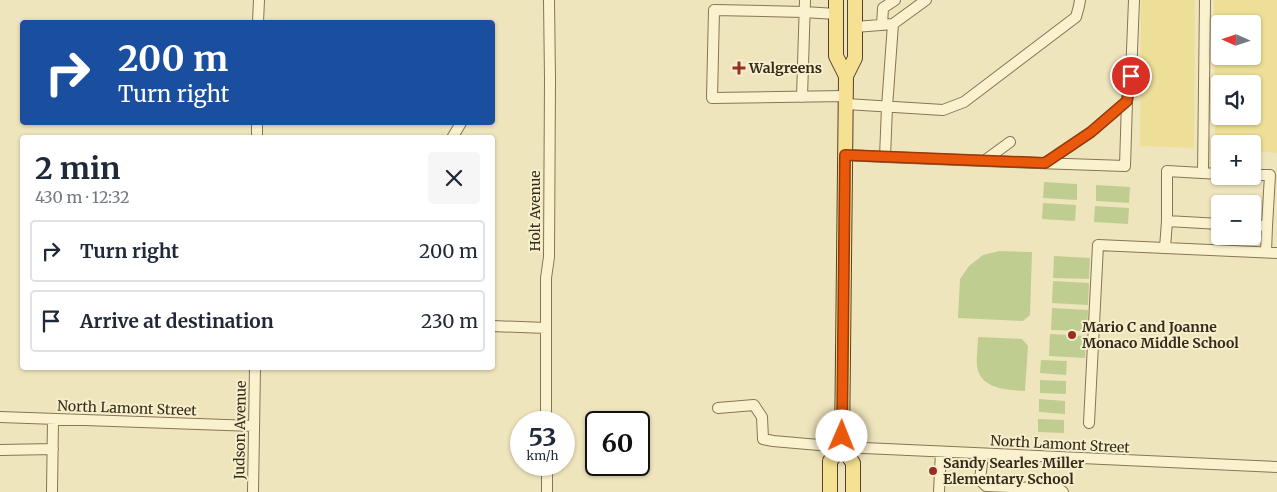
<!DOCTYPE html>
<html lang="en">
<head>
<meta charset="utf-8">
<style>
  body { margin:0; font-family:Merriweather,serif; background:#f6f6f7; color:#1f2937; height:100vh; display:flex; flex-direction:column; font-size:19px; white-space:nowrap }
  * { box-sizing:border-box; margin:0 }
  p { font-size:16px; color:#747a83 }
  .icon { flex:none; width:28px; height:28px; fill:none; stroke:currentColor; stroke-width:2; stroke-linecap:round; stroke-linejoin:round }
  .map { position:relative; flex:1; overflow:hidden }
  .side { position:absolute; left:20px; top:135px; width:475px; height:235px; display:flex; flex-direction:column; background:#fff; border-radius:5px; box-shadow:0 1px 4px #0004 }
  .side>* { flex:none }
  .banner { position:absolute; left:20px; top:20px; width:475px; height:105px; border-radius:5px; box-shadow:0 1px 4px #0004; background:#1a4fa0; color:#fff; overflow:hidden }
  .needle { width:32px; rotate:273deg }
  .controls { position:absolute; left:1211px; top:15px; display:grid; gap:10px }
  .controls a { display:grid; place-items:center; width:50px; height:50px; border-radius:5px; background:#fff; box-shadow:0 1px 4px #0004; font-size:25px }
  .speed { position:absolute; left:510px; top:411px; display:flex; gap:10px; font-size:25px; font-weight:700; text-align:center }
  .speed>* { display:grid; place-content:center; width:65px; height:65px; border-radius:50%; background:#fff; box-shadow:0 1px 4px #0004; line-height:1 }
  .speed small { font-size:12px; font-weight:400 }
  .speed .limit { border:2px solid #111; border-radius:8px; background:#fff; color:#111 }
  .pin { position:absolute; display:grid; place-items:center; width:42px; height:42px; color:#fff; margin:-21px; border:2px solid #fff; border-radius:50%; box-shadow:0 1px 5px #0007 }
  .me { position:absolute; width:55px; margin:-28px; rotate:1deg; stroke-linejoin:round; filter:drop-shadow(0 0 4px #0008) }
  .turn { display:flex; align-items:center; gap:18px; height:105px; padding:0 15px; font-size:22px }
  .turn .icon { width:65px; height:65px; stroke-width:2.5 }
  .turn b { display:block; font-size:35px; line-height:42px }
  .round { display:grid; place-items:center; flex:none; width:52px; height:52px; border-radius:5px; background:#f6f6f7 }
  .summary { display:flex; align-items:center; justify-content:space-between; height:85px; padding:0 15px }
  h1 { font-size:30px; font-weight:700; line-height:38px }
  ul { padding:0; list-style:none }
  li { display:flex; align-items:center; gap:15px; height:62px; margin:0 10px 8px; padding:0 5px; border:2px solid #e0e1e3; border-radius:5px }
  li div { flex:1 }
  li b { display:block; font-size:19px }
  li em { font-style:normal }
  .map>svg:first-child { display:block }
  .green { fill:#c0cd90 }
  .sand { fill:#eddf97; fill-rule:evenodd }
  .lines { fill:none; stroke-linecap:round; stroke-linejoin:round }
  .minor-casing { stroke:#877555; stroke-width:12 }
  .major-casing { stroke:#54422a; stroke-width:16 }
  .minor { stroke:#faf2cf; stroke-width:10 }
  .major { stroke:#f5e191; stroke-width:14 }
  .route-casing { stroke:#983908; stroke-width:12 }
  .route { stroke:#ea580c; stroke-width:9 }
  .poi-dot { fill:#982f23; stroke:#f6efcc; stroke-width:2 }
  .labels { text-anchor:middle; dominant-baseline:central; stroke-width:4; stroke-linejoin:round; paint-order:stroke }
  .poi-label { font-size:14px; font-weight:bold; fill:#362b1b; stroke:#f6efcc; text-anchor:start }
  .street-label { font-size:14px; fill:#362b1b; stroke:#f6efcc }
</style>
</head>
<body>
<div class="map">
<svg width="1277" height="492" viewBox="0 0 1277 492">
  <rect width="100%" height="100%" fill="#efe5bc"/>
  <!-- green -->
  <path class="green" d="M1044,182L1077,184V200L1043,198Z
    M1096,185L1130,187L1129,203L1096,201Z
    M1043,203L1076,205L1075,221L1042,219Z
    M1095,206L1129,208L1128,224L1094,222Z
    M999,251L1032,252L1030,315L1023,321L958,318L960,279L969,266L983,255Z
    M1054,256L1090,258L1089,279L1053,278Z
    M1053,281L1089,283L1088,305L1052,303Z
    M1052,308L1088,310L1087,331L1051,330Z
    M1050,334L1086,336L1085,358L1049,356Z
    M978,337L1022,339L1028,346L1025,391C1007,390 980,389 977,366C976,357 978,347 978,337Z
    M1041,360L1067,361L1066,375L1040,373Z
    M1040,380L1066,381V394L1040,393Z
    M1039,399L1065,401V414L1039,412Z
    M1038,419L1064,420V433L1038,432Z"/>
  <!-- sand -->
  <path class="sand" d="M1141,0H1195L1194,148L1140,146Z
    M1214,0H1277V153L1253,151L1252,144H1220V150L1215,149ZM1220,24H1252V56H1220ZM1220,84H1252V116H1220Z"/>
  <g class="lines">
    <defs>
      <path id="minor" d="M836,14L804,12L714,10L712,98L846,96
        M258,22L259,0
        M882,25L883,8L895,0
        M855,27L893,24L926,0
        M802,97L805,0
        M846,104L943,110L964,102L1076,17L1079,6L1080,0
        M257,138V122
        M452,138L461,123
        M845,155L885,157L887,107L893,24
        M885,157L984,161L1010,142
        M984,161L1125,166L1127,101
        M1045,163L1091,132L1127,101L1131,76L1134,0
        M1203,173L1205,0
        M1220,174L1167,171V221L1220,224
        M1252,175H1270L1267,226L1252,225
        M1165,248L1167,221
        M1266,252L1267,226
        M492,326L546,328
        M718,408L754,405L762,417L763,439L773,441L842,447L1277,467
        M0,417L254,426
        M546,422V278L549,257L550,79L549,0
        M1089,423L1098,245L1277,253
        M0,450L53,449
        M983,454L980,480L986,486L1059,489L1063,492
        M547,465V492
        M52,492L53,420
        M253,492L255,368
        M939,492L941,452"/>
      <path id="major" d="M836,0V56L846,76
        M830,492V461L842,447
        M853,492V463L842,447L846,76L855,58V0"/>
    </defs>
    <!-- minor casing -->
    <use href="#minor" class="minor-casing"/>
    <!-- major casing -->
    <use href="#major" class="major-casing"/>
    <!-- minor -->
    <use href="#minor" class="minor"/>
    <!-- major -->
    <use href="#major" class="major"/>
  </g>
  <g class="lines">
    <defs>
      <path id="route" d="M842,436L845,155L1045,163L1091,132L1127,101L1131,76"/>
    </defs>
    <!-- route casing -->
    <use href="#route" class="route-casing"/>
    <!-- route -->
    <use href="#route" class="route"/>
  </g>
  <!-- markers -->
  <g class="poi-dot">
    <path d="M736.5 60.5h5v5h5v5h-5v5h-5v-5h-5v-5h5z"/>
    <circle cx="1072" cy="335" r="5"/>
    <circle cx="933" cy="471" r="5"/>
  </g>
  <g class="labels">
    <!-- poi labels -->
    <g class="poi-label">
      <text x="749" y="68">Walgreens</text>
      <text x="1082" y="327">Mario C and Joanne<tspan x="1082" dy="16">Monaco Middle School</tspan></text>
      <text x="943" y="463">Sandy Searles Miller<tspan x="943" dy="16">Elementary School</tspan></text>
    </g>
    <!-- street labels -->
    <g class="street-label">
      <text transform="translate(535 211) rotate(-90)">Holt Avenue</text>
      <text transform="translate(127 408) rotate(2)">North Lamont Street</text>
      <text transform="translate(240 430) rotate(-89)">Judson Avenue</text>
      <text transform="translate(1060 444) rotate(3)">North Lamont Street</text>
    </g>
  </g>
</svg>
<div class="controls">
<a><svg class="needle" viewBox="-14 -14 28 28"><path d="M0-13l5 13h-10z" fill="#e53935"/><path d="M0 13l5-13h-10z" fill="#747a83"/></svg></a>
<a><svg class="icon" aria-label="sound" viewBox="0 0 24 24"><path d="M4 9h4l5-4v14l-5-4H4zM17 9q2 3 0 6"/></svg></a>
<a>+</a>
<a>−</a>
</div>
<div class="speed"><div>53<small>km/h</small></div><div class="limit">60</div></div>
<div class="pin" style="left:1131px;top:76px;background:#d93025"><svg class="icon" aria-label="arrive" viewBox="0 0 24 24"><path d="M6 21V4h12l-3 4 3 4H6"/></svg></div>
<svg class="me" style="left:842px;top:436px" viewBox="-20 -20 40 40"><circle r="19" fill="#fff"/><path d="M0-13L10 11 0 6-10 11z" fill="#ea580c"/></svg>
<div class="banner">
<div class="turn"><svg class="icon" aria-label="right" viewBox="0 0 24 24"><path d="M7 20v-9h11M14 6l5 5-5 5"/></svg><div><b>200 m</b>Turn right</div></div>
</div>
<section class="side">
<div class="summary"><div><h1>2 min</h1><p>430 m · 12:32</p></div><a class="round"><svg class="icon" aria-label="close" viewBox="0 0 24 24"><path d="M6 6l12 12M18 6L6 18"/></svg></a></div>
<ul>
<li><svg class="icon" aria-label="right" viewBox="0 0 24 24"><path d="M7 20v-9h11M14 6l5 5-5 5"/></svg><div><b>Turn right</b></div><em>200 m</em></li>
<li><svg class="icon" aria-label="arrive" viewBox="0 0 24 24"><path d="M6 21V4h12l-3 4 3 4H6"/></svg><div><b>Arrive at destination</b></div><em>230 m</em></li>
</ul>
</section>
</div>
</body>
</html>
